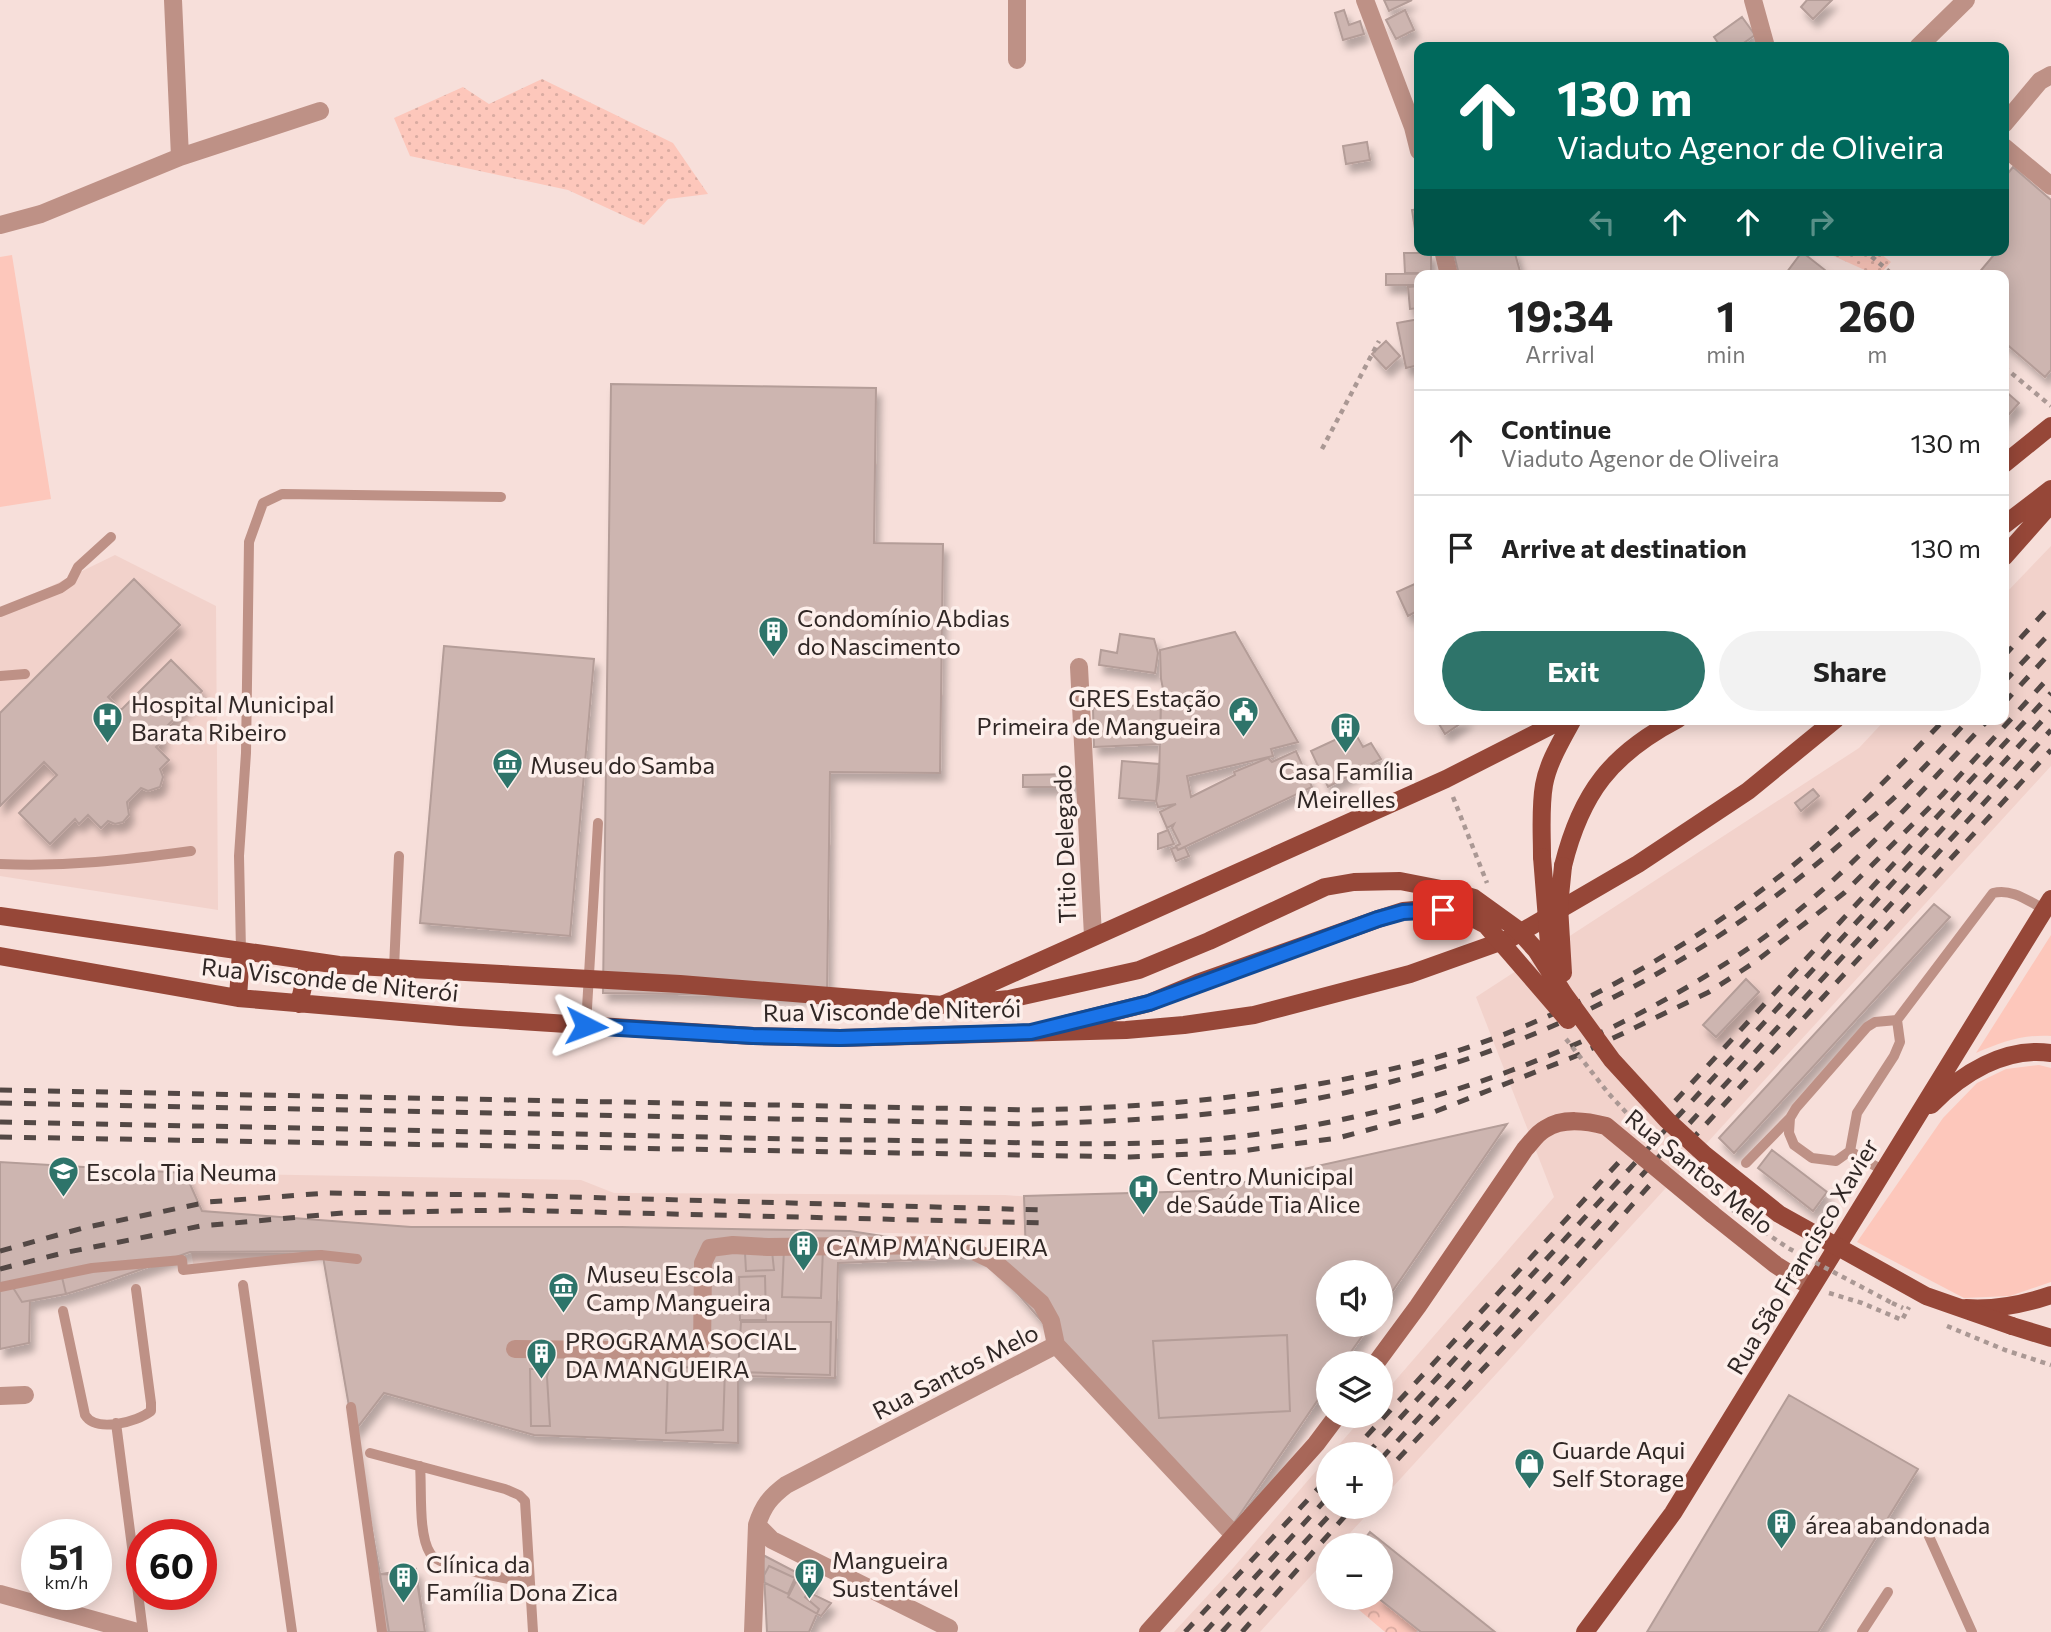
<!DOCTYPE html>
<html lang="en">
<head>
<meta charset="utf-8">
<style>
  body { margin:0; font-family:Commissioner,sans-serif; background:#f2f2f2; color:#222; height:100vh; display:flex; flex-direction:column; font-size:26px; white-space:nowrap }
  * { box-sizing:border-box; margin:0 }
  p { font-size:23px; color:#767676 }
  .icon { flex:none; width:38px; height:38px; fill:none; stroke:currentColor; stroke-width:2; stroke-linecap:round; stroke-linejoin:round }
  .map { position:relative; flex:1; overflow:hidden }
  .sheet { position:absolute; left:1414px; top:270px; width:595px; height:455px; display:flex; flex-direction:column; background:#fff; border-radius:14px; box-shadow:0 4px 18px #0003 }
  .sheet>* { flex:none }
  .hud { position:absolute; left:1414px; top:42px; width:595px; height:214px; border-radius:14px; box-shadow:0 4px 18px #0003; background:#00695c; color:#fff; overflow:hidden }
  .buttons { position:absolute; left:1316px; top:1260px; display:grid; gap:14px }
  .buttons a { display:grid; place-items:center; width:77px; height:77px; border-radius:50%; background:#fff; box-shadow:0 4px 18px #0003; font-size:35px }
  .speed { position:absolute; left:21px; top:1519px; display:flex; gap:14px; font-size:35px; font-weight:700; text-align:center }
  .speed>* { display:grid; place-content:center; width:91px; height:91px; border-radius:50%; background:#fff; box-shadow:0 4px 18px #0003; line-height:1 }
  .speed small { font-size:18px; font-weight:400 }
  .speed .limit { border:10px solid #d22; background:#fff; color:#111 }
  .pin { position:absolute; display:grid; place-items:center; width:60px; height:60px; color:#fff; margin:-30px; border-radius:14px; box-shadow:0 4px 10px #0006 }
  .me { position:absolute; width:77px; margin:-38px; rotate:93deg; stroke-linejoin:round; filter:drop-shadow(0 0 5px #0008) }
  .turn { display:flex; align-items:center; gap:24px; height:147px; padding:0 28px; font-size:32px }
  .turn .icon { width:91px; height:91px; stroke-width:2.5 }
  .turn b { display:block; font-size:49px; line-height:60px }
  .lanes { display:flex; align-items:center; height:66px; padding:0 28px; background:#0003; justify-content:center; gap:35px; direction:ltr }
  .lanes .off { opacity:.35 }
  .eta { display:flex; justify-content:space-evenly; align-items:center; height:119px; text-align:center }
  .eta b { font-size:42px; font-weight:700; line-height:49px }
  .button { display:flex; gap:14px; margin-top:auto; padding:14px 28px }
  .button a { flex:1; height:80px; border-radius:42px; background:#2e746a; color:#fff; font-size:28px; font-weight:700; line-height:80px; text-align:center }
  .button a+a { background:#f2f2f2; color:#222 }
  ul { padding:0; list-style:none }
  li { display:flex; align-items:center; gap:21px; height:105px; padding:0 28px; border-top:2px solid #e0e0e0 }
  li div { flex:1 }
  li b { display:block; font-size:26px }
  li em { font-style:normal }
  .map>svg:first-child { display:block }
  .built { fill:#f2d2cb }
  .grass { fill:#fdc7bb }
  .forest { fill:url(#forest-crowns) }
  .park { fill:url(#park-dots) }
  .building { fill:#cdb5b0; stroke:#b49d98; stroke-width:2; filter:url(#shadow) }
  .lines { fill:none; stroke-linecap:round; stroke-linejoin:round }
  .path { stroke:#aa9894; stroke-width:4.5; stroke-dasharray:5 5; stroke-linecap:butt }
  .lane { stroke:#be9186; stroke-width:10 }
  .street { stroke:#be9186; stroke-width:18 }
  .secondary { stroke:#a86759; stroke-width:18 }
  .primary { stroke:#964738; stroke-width:18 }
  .rail { stroke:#534845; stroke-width:5; stroke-dasharray:12 12; stroke-linecap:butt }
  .path-bridge { stroke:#aa9894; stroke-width:4.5; stroke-dasharray:5 5; stroke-linecap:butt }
  .secondary-bridge { stroke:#a86759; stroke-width:18 }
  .primary-bridge { stroke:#964738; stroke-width:18 }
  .route-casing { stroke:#114b97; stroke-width:18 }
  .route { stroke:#1a73e8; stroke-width:12 }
  .labels { text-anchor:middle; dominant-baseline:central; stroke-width:7; stroke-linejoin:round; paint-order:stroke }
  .poi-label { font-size:24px; fill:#302725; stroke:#fdefeb; text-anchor:start }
  .street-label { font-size:24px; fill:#302725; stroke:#fdefeb }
</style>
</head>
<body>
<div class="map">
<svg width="2051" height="1632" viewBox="0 0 2051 1632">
  <defs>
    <pattern id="forest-crowns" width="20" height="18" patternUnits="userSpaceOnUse" patternTransform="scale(1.75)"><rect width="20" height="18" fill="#fdc7bb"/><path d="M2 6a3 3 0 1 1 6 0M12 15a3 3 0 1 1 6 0" fill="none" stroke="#d9aba1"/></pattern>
    <pattern id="park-dots" width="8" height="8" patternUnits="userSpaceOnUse" patternTransform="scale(1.75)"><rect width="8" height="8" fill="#fdc7bb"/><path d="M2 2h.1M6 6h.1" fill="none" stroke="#d9aba1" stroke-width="1.8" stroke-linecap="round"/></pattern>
    <filter id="shadow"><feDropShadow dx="4.5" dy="8" stdDeviation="3.5" flood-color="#0004"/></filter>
  </defs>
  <rect width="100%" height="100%" fill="#f7dfda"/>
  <!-- built -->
  <path class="built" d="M2051,546V766L1381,1500V1454H1331L1364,1416H1381V1397L1554,1197L1476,997L1859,748L1886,719H2004V595Z
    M115,555L216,606L218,910L0,876V611Z
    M185,1173L581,1180L614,1193L1005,1195L1045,1198L1044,1237L622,1226L614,1252L413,1247L194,1268L181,1197Z
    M1328,1457V1507H1374L1339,1545H1328V1557L1260,1632H1174L1234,1567Z"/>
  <!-- grass -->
  <path class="grass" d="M12,255L51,499L0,507V257Z
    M2051,935V1036C2024,1034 2001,1042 1976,1053Z
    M2039,1065L2051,1068V1282L2010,1296L1964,1298L1857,1242L1943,1118L1977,1083L2006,1069Z"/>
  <!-- forest -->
  <path class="forest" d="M1345,1598H1378L1418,1630L1416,1632H1385Z"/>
  <!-- park -->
  <path class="park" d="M542,79L673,143L708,194L668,199L644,225L568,190L410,156L394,118L463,87L489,104Z
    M1820,250H1876L1891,262L1879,275H1876Z"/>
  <!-- building -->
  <path class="building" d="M1384,0H1412L1389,11Z
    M1807,0H1832L1813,19L1801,7Z
    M1344,10L1349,25L1360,21L1364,34L1343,40L1335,13Z
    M1405,10L1414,30L1396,39L1386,20Z
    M1742,17L1755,35L1738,47H1721L1714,37Z
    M1367,142L1370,160L1346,164L1343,146Z
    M2013,167L2051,200V370L2045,377L2004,342V275H1977L1998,250H2004V178Z
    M1419,209V242H1417L1412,210Z
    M1453,250H1514L1521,275H1459Z
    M1802,252L1830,274L1829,275H1790L1787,272Z
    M1404,253H1431V273H1405Z
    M1431,273V275H1419V285H1386V274Z
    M1419,286V308L1410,309L1408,287Z
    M1419,319V365L1406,368L1397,323Z
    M1386,341L1400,356L1386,369L1372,354Z
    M611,384L876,388L874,543L943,544L940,773L830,772L827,996L603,993Z
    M2004,390L2019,403L2004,420Z
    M134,579L180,625L108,697L121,710L171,660L202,691L159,734L164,739L156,747L169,760L160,769L163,777L160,787L148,791L141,788L127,802L129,815L123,822L115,824L108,821L101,828L88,815L79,824L75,819L50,844L19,813L57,775L44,762L0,806V713Z
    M1419,582V610L1408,616L1397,592Z
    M1235,632L1298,742L1271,749L1273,756L1187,776L1191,797L1235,775L1234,772L1268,758L1272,762L1296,751L1312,787L1178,850L1176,846L1180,844L1172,828L1174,824L1167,828L1160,812L1176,804L1158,807L1156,801L1159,781L1161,696L1164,694L1161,679L1160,650Z
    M1120,634L1154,639L1158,653L1155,673L1099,665L1101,650L1117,653Z
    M444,646L594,659L570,936L420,923Z
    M1161,704L1160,744L1094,747L1093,708Z
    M1436,719H1467L1445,734Z
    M1354,731L1363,747L1371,743L1381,759L1328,787L1311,751Z
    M1122,761L1159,764L1156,801L1119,798Z
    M1073,774V787H1023V775Z
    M1813,789L1819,796L1801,811L1795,803Z
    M1168,830L1174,844L1158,849V834Z
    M1176,847L1178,850L1185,847L1189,856L1176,861L1171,849Z
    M1934,904L1950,917L1734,1153L1719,1138Z
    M1746,979L1759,992L1716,1037L1703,1025Z
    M1507,1124L1381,1308V1272H1328V1325H1370L1343,1363H1328V1385L1234,1523L1139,1433L986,1257L838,1263L835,1378L738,1376V1443L534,1435L384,1393L354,1432L380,1574L416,1575L425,1632H381L355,1441L322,1251L190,1252L105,1282L66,1294L30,1301L29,1343L0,1349V1162L185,1173L202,1211L411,1227H622L850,1231L1026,1258L1024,1196L1204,1191Z
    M1772,1150L1827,1192L1813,1211L1758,1168Z
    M784,1248L823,1249L821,1298L782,1297Z
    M772,1251L774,1270L746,1271L745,1253Z
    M765,1276L766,1320H740L739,1277Z
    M62,1277L66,1294L22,1302L12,1286Z
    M741,1322H831L830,1375L738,1372Z
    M1287,1335L1290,1411L1159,1418L1153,1341Z
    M668,1367L725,1368L723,1430L666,1433Z
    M530,1369H549L547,1377L550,1426H531Z
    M1789,1395L1918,1469L1818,1632H1647Z
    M1370,1532L1495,1632H1421L1378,1598H1381V1545H1360Z
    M763,1555L815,1582L805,1597L819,1609L809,1632H767Z
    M769,1566L795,1578L788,1594L761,1581Z
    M416,1569L425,1632H389L380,1574Z
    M796,1581L806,1591L831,1603L821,1616L788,1597Z"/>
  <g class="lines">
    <!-- path -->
    <path class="path" d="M1864,250L1893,275
      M2004,367L2051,406
      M1322,449L1379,341
      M1453,797L1487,883
      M1829,1293L1862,1303L1902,1320L1909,1307
      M1892,1303L1903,1308
      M1947,1326L2005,1350L2051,1365"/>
    <!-- lane -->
    <path class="lane" d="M0,612L61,588L71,581L78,567L111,537
      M0,676L25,674
      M0,864C67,867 124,860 191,851
      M241,951L239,856L246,753L249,542L263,503L282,494L501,497
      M394,968L399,856
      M586,1025L598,823
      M1790,1118L1789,1133L1794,1145L1812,1158L1836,1161L1850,1151
      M1746,1163L1790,1118L1796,1108L1867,1027L1875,1022L1897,1020
      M1882,1170L1850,1151L1857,1113L1894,1056L1900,1042L1897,1020L1993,893C2012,888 2028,901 2044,909
      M243,1285L292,1632
      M0,1287L92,1268L182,1260L183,1270L321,1255L357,1259
      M63,1311L85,1415C96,1433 137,1422 151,1411V1403L136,1289
      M351,1407L382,1632
      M116,1423L143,1632
      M370,1453L505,1489L519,1495L525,1501L533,1632
      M420,1466C422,1489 418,1534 430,1553C440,1569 509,1578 529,1583
      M1923,1523L1972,1632
      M1862,1632L1888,1592"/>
    <!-- street -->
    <path class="street" d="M173,0L180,157
      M1365,0L1413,127L1419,151
      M1753,0L1766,47
      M1918,47L1966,0
      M1017,60V0
      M2004,124L2040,81L2051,75
      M2004,147L2051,186
      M0,225L41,214L180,157L320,111
      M1443,250L1449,275
      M1079,667L1093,936
      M1056,1345L1234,1535
      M515,1349L702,1351L703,1263L710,1248L733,1245L768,1247L943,1245L969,1249L992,1260L1041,1303L1051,1321L1056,1345
      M0,1396L25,1395
      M757,1525L772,1540L949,1628
      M0,1594L137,1632
      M753,1632L757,1525C763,1506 770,1497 786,1485L1056,1345"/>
    <!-- secondary -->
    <path class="secondary" d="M1712,1214L1776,1265L1811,1287
      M1148,1632L1316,1444L1337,1416"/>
    <!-- primary -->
    <path class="primary" d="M2004,464L2051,426
      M2004,525L2051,489
      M2004,557L2051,504
      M1542,857C1542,833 1540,808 1544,785C1548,762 1562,740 1573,719
      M1563,866C1581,793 1611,754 1678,719
      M0,916L339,965L680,984L942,1005L1446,779L1564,719
      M0,956L238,998L460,1017L753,1036L840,1038L1126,1030L1184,1025L1254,1015L1410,974L1511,938L1638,864L1748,791L1836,719
      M238,998L241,951
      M299,1004L309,961
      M956,1004L1009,999L1139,970L1209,941L1325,887L1354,882L1400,881L1446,890
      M1065,1024L1149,1003L1197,983L1378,919L1403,911L1426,909
      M1931,1105C1961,1074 2005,1046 2051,1053
      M1966,1308C1996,1310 2022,1305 2051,1295
      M2012,1326L2051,1338
      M1585,1632L1673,1513L2051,899"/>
    <!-- rail -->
    <path class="rail" d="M2004,656L2051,605
      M2004,682L2051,632
      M2004,703L2051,652
      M0,1090L1032,1110C1162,1107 1293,1095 1420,1062C1542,1029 1662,965 1763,889C1830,839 1887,779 1945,719
      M0,1103L1031,1124C1096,1122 1162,1119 1227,1112C1460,1086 1666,995 1844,841C1862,825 1882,810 1900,792C1923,769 1946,744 1969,719
      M0,1122C249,1127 497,1132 746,1138C827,1140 909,1140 991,1142C1072,1144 1154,1146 1235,1137C1419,1116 1607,1048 1759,941C1845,879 1917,796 1989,719
      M0,1137L1130,1157L1234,1152L1338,1138L1434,1112L1576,1056L1709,992L1755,962L1844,893L1942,795L2051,675
      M0,1251L83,1228L208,1202L327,1193L501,1195L1045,1210
      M0,1269L63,1253L201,1226L343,1213L508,1210L1044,1223
      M1350,1454L2051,693
      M1367,1454L2051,711
      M1381,1459L2051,730
      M1381,1477L1551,1297L1648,1187L2051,750
      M1185,1632L1328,1478
      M1205,1632L1328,1497
      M1222,1632L1337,1507
      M1242,1632L1353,1507"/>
    <!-- path-bridge -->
    <path class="path-bridge" d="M1566,1039L1609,1094L1637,1124
      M1731,1209L1788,1248L1892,1303"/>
    <!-- secondary-bridge -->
    <path class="secondary-bridge" d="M1376,1363L1418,1306L1525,1149C1531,1143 1537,1133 1545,1129C1563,1117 1587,1121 1606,1126L1712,1214"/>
    <!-- primary-bridge -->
    <path class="primary-bridge" d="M1542,857L1551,969
      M1446,890L1474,898L1517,929L1536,950L1564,994L1612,1060L1667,1120L1705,1155L1779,1214L1926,1296L2012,1326
      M1426,909L1459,911L1486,925L1568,1020
      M1563,973L1559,906L1563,866"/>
  </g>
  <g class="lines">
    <defs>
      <path id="route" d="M586,1026L753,1036L840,1038L1031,1032L1149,1003L1378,919L1403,912L1443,910"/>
    </defs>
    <!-- route casing -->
    <use href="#route" class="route-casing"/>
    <!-- route -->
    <use href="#route" class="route"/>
  </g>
  <!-- icons -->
  <defs>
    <symbol id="building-pin" viewBox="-11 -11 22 30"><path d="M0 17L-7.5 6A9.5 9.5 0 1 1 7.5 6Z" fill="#2e746a" stroke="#fdefeb"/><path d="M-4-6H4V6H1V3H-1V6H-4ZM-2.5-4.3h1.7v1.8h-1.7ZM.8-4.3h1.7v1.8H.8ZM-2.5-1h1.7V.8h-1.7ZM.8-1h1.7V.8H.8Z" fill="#fff"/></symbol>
    <symbol id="civic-pin" viewBox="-11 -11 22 30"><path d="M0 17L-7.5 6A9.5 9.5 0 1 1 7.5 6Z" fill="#2e746a" stroke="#fdefeb"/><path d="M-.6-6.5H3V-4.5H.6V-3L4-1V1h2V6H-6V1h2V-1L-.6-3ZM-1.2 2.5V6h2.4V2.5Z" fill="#fff"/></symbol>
    <symbol id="hospital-pin" viewBox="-11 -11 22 30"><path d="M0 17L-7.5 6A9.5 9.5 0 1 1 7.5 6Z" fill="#2e746a" stroke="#fdefeb"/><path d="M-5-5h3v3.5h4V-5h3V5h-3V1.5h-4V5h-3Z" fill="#fff"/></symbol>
    <symbol id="museum-pin" viewBox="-11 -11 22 30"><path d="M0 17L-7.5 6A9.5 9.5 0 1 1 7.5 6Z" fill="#2e746a" stroke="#fdefeb"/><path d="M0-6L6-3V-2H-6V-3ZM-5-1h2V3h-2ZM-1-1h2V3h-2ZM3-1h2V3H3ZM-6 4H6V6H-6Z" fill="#fff"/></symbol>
    <symbol id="school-pin" viewBox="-11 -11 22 30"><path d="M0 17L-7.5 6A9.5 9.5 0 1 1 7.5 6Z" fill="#2e746a" stroke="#fdefeb"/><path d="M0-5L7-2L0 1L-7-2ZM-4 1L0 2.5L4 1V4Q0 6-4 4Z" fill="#fff"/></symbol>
    <symbol id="shop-pin" viewBox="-11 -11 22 30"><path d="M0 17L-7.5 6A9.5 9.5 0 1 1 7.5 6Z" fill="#2e746a" stroke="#fdefeb"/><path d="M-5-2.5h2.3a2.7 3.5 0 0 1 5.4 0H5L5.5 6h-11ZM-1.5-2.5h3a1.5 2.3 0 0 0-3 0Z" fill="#fff"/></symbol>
  </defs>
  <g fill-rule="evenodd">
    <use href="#building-pin" x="756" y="614" width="35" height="47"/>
    <use href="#civic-pin" x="1226" y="694" width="35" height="47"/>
    <use href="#hospital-pin" x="90" y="700" width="35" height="47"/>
    <use href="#building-pin" x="1328" y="710" width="35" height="47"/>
    <use href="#museum-pin" x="490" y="746" width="35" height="47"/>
    <use href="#school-pin" x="46" y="1154" width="35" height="47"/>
    <use href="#hospital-pin" x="1126" y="1172" width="35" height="47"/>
    <use href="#building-pin" x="786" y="1228" width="35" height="47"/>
    <use href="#museum-pin" x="546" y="1270" width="35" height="47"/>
    <use href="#building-pin" x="524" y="1336" width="35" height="47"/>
    <use href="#shop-pin" x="1512" y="1446" width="35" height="47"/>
    <use href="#building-pin" x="1764" y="1506" width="35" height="47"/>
    <use href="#building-pin" x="792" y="1556" width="35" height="47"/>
    <use href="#building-pin" x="386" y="1560" width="35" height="47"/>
  </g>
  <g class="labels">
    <!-- poi labels -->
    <g class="poi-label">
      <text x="797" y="617">Condomínio Abdias<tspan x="797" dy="28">do Nascimento</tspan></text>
      <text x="1221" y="697" text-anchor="end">GRES Estação<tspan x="1221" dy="28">Primeira de Mangueira</tspan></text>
      <text x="131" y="703">Hospital Municipal<tspan x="131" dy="28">Barata Ribeiro</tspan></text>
      <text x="530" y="764">Museu do Samba</text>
      <text x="1346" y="770" text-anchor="middle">Casa Família<tspan x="1346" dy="28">Meirelles</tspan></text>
      <text x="86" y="1171">Escola Tia Neuma</text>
      <text x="1166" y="1175">Centro Municipal<tspan x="1166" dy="28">de Saúde Tia Alice</tspan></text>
      <text x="826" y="1246">CAMP MANGUEIRA</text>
      <text x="586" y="1273">Museu Escola<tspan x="586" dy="28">Camp Mangueira</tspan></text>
      <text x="565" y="1340">PROGRAMA SOCIAL<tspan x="565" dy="28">DA MANGUEIRA</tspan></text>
      <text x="1552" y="1449">Guarde Aqui<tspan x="1552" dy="28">Self Storage</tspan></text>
      <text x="1805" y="1524">área abandonada</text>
      <text x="832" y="1559">Mangueira<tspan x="832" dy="28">Sustentável</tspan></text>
      <text x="426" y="1563">Clínica da<tspan x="426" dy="28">Família Dona Zica</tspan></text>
    </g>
    <!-- street labels -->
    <g class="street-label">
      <text transform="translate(1064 844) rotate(-92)">Titio Delegado</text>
      <text transform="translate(330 979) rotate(6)">Rua Visconde de Niterói</text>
      <text transform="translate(892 1010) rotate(-1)">Rua Visconde de Niterói</text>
      <text transform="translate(1700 1171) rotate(39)">Rua Santos Melo</text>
      <text transform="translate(1802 1256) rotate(-59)">Rua São Francisco Xavier</text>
      <text transform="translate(955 1371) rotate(-27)">Rua Santos Melo</text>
    </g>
  </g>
</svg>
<div class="buttons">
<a><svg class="icon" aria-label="sound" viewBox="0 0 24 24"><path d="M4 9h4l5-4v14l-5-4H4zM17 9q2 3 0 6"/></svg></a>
<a><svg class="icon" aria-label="layers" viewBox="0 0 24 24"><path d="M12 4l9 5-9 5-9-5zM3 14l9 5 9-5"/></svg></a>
<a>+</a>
<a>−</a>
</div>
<div class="speed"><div>51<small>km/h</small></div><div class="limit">60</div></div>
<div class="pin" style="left:1443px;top:910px;background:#d93025"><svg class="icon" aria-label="arrive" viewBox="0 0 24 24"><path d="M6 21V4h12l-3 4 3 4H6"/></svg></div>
<svg class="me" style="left:586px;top:1026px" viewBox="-20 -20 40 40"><path d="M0-17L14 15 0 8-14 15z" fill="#1a73e8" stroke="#fff" stroke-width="4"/></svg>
<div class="hud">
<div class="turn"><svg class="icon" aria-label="ahead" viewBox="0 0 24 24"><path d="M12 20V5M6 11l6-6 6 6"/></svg><div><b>130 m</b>Viaduto Agenor de Oliveira</div></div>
<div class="lanes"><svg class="icon off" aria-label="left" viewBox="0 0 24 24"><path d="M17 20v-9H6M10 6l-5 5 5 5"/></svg><svg class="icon" aria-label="ahead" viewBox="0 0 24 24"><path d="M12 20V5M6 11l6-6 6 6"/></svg><svg class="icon" aria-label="ahead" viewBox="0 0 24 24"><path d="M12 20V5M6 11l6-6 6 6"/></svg><svg class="icon off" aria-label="right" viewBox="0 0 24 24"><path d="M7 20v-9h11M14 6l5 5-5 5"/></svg></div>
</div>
<section class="sheet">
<div class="eta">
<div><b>19:34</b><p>Arrival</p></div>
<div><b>1</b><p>min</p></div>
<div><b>260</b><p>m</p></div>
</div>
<ul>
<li><svg class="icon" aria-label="ahead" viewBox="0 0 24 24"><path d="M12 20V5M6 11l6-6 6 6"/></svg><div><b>Continue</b><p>Viaduto Agenor de Oliveira</p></div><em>130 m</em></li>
<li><svg class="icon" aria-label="arrive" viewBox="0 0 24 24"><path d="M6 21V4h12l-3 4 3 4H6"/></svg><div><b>Arrive at destination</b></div><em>130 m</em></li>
</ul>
<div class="button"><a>Exit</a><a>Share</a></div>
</section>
</div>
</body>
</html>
